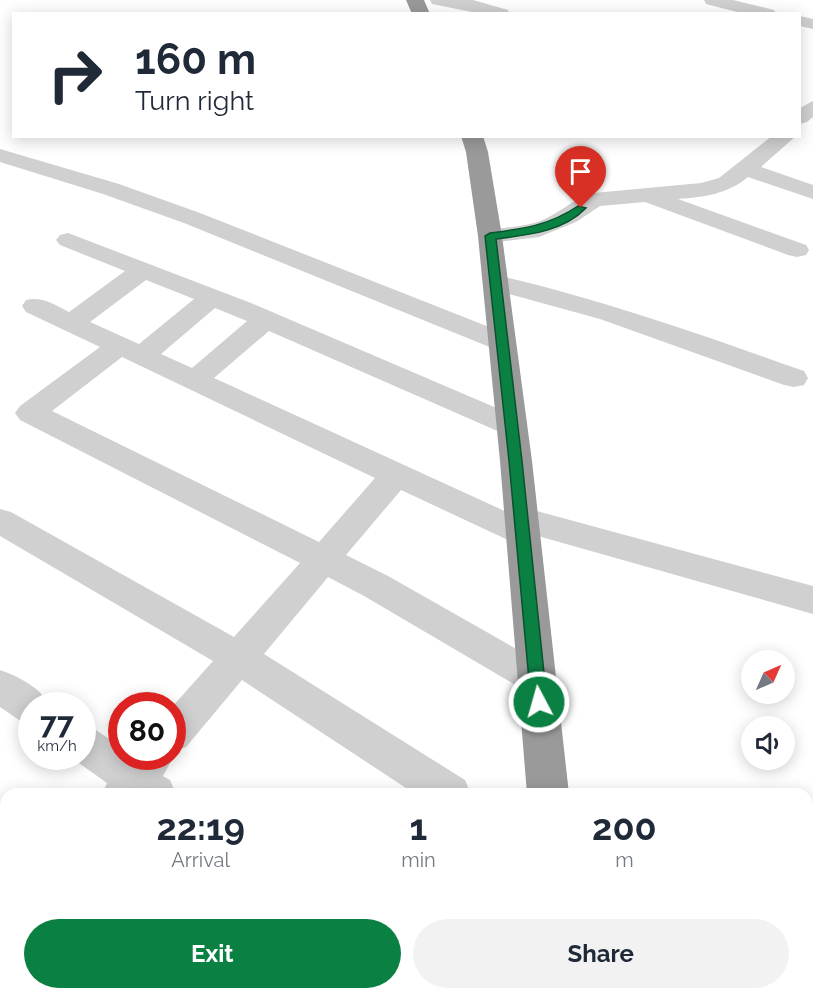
<!DOCTYPE html>
<html lang="en">
<head>
<meta charset="utf-8">
<style>
  body { margin:0; font-family:Raleway,sans-serif; background:#f2f2f3; color:#1f2937; height:100vh; display:flex; flex-direction:column; font-size:22px; white-space:nowrap }
  * { box-sizing:border-box; margin:0 }
  p { font-size:20px; color:#747a83 }
  .icon { flex:none; width:33px; height:33px; fill:none; stroke:currentColor; stroke-width:2; stroke-linecap:round; stroke-linejoin:round }
  .map { position:relative; flex:1; overflow:hidden }
  .sheet { position:absolute; left:0px; top:788px; width:813px; height:212px; display:flex; flex-direction:column; background:#fff; border-radius:18px 18px 0 0; box-shadow:0 3px 15px #0003 }
  .sheet>* { flex:none }
  .guide { position:absolute; left:12px; top:12px; width:789px; height:126px; border-radius:0px; box-shadow:0 3px 15px #0003; background:#fff; color:#1f2937; overflow:hidden }
  .needle { width:39px; rotate:45deg }
  .fabs { position:absolute; left:741px; top:650px; display:grid; gap:12px }
  .fabs a { display:grid; place-items:center; width:54px; height:54px; border-radius:50%; background:#fff; box-shadow:0 3px 15px #0003; font-size:30px }
  .speed { position:absolute; left:18px; top:692px; display:flex; gap:12px; font-size:30px; font-weight:700; text-align:center }
  .speed>* { display:grid; place-content:center; width:78px; height:78px; border-radius:50%; background:#fff; box-shadow:0 3px 15px #0003; line-height:1 }
  .speed small { font-size:15px; font-weight:400 }
  .speed .limit { border:9px solid #d22; background:#fff; color:#111 }
  .pin { position:absolute; display:grid; place-items:center; width:51px; height:51px; color:#fff; margin:-62px -26px; border-radius:50% 50% 50% 0; rotate:-45deg; box-shadow:0 0 6px #0007 }
  .pin .icon { rotate:45deg }
  .me { position:absolute; width:66px; margin:-33px; rotate:354deg; stroke-linejoin:round; filter:drop-shadow(0 0 4px #0008) }
  .turn { display:flex; align-items:center; gap:21px; height:126px; padding:0 24px; font-size:27px }
  .turn .icon { width:78px; height:78px; stroke-width:2.5 }
  .turn b { display:block; font-size:42px; line-height:51px }
  .eta { display:flex; justify-content:space-evenly; align-items:center; height:102px; text-align:center }
  .eta b { font-size:36px; font-weight:700; line-height:42px }
  .button { display:flex; gap:12px; margin-top:auto; padding:12px 24px }
  .button a { flex:1; height:69px; border-radius:36px; background:#0b8043; color:#fff; font-size:24px; font-weight:700; line-height:69px; text-align:center }
  .button a+a { background:#f2f2f3; color:#1f2937 }
  .map>svg:first-child { display:block }
  .lines { fill:none; stroke-linecap:round; stroke-linejoin:round }
  .minor { fill:#d0d0d0; fill-rule:evenodd }
  .highway { fill:#9a9a9a; fill-rule:evenodd }
  .route { fill:#0b8043; stroke:#07532c; stroke-width:1.5 }
</style>
</head>
<body>
<div class="map">
<svg width="813" height="998" viewBox="0 0 813 998">
  <rect width="100%" height="100%" fill="#fff"/>
  <g class="lines">
    <!-- minor -->
    <path class="minor" d="M430,0H473L508,10L510,14H482L432,4Z
      M704,0H733L774,10L776,14H745L706,4Z
      M800,16L813,19V29L800,26Z
      M813,101V117L807,122L800,124V108Z
      M772,136H796L761,167L813,185V199L748,177C728,194 704,197 678,199L806,245L809,250L806,255L797,257L788,255L645,202L600,206L576,222L539,237L490,243L482,241L478,236L482,231C499,227 517,228 534,223C556,217 573,198 594,193L701,183L719,178Z
      M0,149L119,184L200,213L512,336L515,342L512,348L502,351L492,348L184,223L103,194L0,162Z
      M68,233L251,303L522,419L527,426L522,433L512,436L502,433L269,331L214,378L509,513L511,510L522,507L813,586V614L538,536L534,543L523,547L401,490L346,555L388,576L550,668L555,679L550,690L537,695L524,690L364,596L328,577L264,654L465,780L471,794H415L242,680L186,747L173,752L174,756L163,776L170,780L176,794H102L107,783L69,756H82V725L96,730L122,748V756H172V707L213,661L0,536V509L11,512L234,637L300,563L20,420L15,413L20,406L100,347L26,312L22,306L26,300C42,296 55,305 69,312L125,271L60,245L56,240L60,235ZM146,280L194,299L139,344L90,322ZM215,308L247,321L192,368L161,354ZM122,357L375,478L319,542L52,411Z
      M496,275C601,299 702,335 804,371L808,378L804,385L794,387L784,385L600,319L487,288L483,283L487,278Z
      M0,670C17,676 42,688 49,705H32V725L19,720L0,707Z
      M6,905V954L0,956V908Z
      M85,993H135L137,998H87Z
      M423,993H474L476,998H425Z"/>
    <!-- highway -->
    <path class="highway" d="M406,0H424L430,14H412Z
      M461,136H483L488,152L502,236L532,461L569,794H527L500,461L478,236L466,152Z
      M543,993H591L592,998H544Z"/>
  </g>
  <!-- route -->
  <path class="route" d="M578,206L586,208C563,232 527,235 496,239L522,461L547,702L545,707L539,709L533,707L531,702L509,461L485,236L490,233C523,229 550,225 578,206Z"/>
</svg>
<div class="fabs">
<a><svg class="needle" viewBox="-14 -14 28 28"><path d="M0-13l5 13h-10z" fill="#e53935"/><path d="M0 13l5-13h-10z" fill="#747a83"/></svg></a>
<a><svg class="icon" aria-label="sound" viewBox="0 0 24 24"><path d="M4 9h4l5-4v14l-5-4H4zM17 9q2 3 0 6"/></svg></a>
</div>
<div class="speed"><div>77<small>km/h</small></div><div class="limit">80</div></div>
<div class="pin" style="left:581px;top:208px;background:#d93025"><svg class="icon" aria-label="arrive" viewBox="0 0 24 24"><path d="M6 21V4h12l-3 4 3 4H6"/></svg></div>
<svg class="me" style="left:539px;top:702px" viewBox="-20 -20 40 40"><circle r="17" fill="#0b8043" stroke="#fff" stroke-width="3"/><path d="M0-11L8 9 0 5-8 9z" fill="#fff"/></svg>
<div class="guide">
<div class="turn"><svg class="icon" aria-label="right" viewBox="0 0 24 24"><path d="M7 20v-9h11M14 6l5 5-5 5"/></svg><div><b>160 m</b>Turn right</div></div>
</div>
<section class="sheet">
<div class="eta">
<div><b>22:19</b><p>Arrival</p></div>
<div><b>1</b><p>min</p></div>
<div><b>200</b><p>m</p></div>
</div>
<div class="button"><a>Exit</a><a>Share</a></div>
</section>
</div>
</body>
</html>
